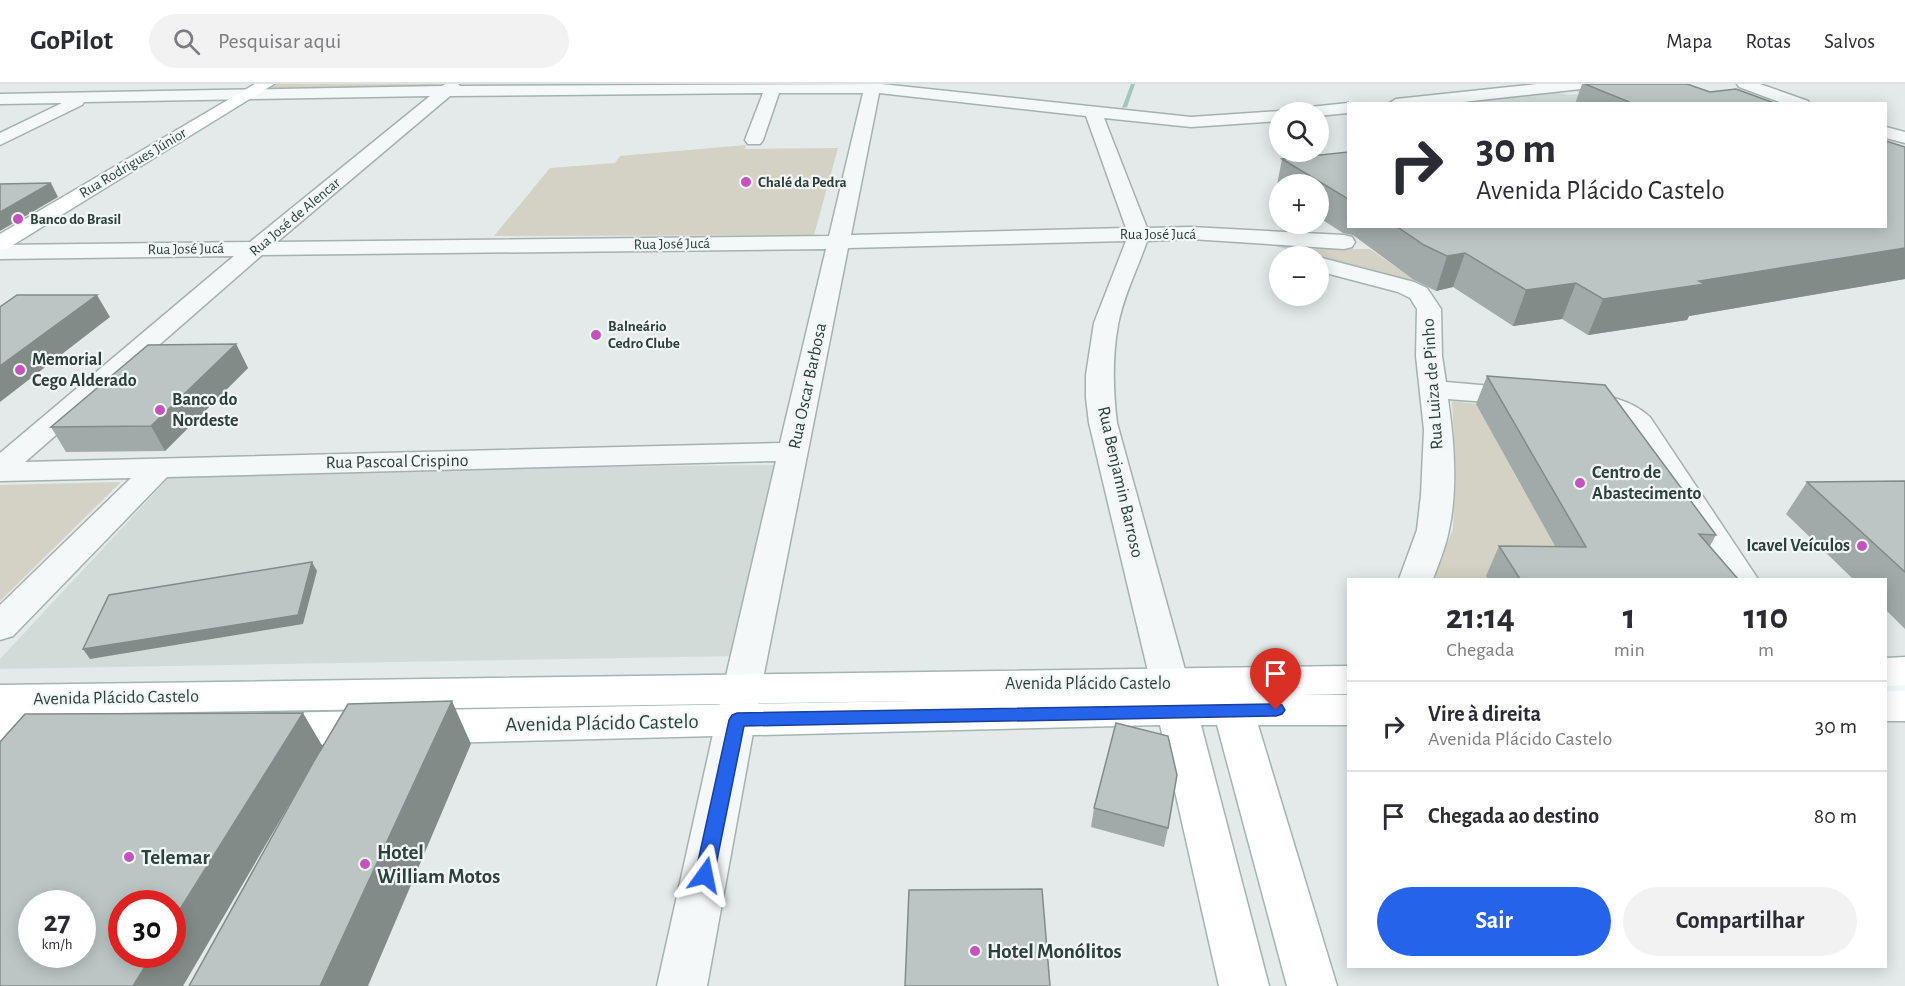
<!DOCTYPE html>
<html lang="pt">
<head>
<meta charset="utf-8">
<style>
  body { margin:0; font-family:"Alegreya Sans",sans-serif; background:#f2f2f3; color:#2b2b33; height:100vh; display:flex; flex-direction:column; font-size:22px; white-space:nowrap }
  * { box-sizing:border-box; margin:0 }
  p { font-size:20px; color:#7c7c81 }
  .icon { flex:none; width:33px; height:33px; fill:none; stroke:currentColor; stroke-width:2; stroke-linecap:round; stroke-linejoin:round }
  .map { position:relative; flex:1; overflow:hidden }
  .side { position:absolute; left:1347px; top:494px; width:540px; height:390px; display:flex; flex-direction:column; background:#fff; border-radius:0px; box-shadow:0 3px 15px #0003 }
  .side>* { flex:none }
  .top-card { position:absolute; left:1347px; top:18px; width:540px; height:126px; border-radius:0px; box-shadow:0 3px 15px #0003; background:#fff; color:#2b2b33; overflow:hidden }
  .buttons { position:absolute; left:1269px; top:18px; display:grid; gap:12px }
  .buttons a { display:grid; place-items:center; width:60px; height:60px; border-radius:50%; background:#fff; box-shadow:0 3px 15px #0003; font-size:30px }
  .speed { position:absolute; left:18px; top:806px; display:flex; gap:12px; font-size:30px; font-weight:700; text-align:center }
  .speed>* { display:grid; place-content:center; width:78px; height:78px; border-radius:50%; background:#fff; box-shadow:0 3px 15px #0003; line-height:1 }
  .speed small { font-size:15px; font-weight:400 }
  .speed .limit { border:9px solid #d22; background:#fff; color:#111 }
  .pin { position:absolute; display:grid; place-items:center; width:51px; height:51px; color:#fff; margin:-62px -26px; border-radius:50% 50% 50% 0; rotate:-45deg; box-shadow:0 0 6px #0007 }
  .pin .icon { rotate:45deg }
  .me { position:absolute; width:66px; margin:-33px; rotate:12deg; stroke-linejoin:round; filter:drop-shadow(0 0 4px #0008) }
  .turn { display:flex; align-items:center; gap:21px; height:126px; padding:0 30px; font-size:27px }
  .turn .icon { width:78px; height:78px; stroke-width:2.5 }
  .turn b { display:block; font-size:42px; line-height:51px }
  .eta { display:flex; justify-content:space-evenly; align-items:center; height:102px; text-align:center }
  .eta b { font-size:36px; font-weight:600; line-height:42px }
  .button { display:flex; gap:12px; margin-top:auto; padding:12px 30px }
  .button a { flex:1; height:69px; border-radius:36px; background:#2563eb; color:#fff; font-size:24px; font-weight:600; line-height:69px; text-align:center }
  .button a+a { background:#f2f2f3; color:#2b2b33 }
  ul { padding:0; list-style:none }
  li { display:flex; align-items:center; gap:18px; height:90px; padding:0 30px; border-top:2px solid #e1e1e2 }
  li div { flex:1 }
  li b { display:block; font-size:22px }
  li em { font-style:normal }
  header { display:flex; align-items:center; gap:36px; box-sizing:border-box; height:84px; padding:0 30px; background:#fff; border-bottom:2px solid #e1e1e2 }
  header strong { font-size:28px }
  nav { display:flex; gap:33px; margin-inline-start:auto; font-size:21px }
  .search { width:420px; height:54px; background:#f2f2f3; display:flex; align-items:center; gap:15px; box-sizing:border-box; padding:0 21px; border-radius:33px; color:#7c7c81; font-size:22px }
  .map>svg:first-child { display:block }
  .built { fill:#d1dcd9 }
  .green { fill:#d3d2c5 }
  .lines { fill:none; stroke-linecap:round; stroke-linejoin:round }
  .stream { fill:#a1c7bc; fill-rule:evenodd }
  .minor-casing { stroke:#a5b1af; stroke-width:3 }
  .major-casing { stroke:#a3b5b1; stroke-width:3 }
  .minor { fill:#f5f8f8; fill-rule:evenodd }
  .major { fill:#fff; fill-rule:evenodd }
  .wall { fill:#a1aaa9 }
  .shaded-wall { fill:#838b89 }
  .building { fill:#bbc6c4; stroke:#838b89; stroke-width:1.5; fill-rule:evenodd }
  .route { fill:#2563eb; stroke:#184099; stroke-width:1.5 }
  .poi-dot { fill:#c453be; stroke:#f2f7f6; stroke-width:2 }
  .labels { text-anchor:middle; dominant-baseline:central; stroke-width:4.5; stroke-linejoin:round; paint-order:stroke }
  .far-street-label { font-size:15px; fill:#2c413d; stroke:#f2f7f6 }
  .far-poi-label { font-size:15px; font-weight:bold; fill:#2c413d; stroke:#f2f7f6; text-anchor:start }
  .poi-label { font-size:18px; font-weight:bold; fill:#2c413d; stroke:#f2f7f6; text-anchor:start }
  .street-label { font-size:18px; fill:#2c413d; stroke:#f2f7f6 }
  .near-street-label { font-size:21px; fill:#2c413d; stroke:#f2f7f6 }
  .near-poi-label { font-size:21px; font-weight:bold; fill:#2c413d; stroke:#f2f7f6; text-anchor:start }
</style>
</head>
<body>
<header>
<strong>GoPilot</strong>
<div class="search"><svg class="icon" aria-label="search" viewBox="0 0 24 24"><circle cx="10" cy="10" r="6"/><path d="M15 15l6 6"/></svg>Pesquisar aqui</div>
<nav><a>Mapa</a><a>Rotas</a><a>Salvos</a></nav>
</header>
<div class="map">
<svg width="1905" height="902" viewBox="0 0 1905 902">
  <rect width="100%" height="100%" fill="#e3eae9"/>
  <!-- built -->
  <path class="built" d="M1615,0L1709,20H1435L1550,7L1569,11L1579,10L1574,4Z
    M775,381L740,572L0,585V575L175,387Z"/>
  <!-- green -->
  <path class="green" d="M273,0H445L440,4L264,5Z
    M746,61L745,65L838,64L814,151L494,152L550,84L615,79L620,72Z
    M1267,160H1297L1300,165H1370L1419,199Z
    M1452,317L1477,320L1708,495H1431L1453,446L1455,377Z
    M121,398L0,517V401Z"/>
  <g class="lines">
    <!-- stream -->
    <path class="stream" d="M1131,0H1135L1127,23L1122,24Z"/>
    <defs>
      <path id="minor" d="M445,0H458L460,2L881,0L1191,33L1280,27L1286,28H1280V37L1191,43L1104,34L1147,144L1191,143L1344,151L1352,153L1355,158L1352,163L1344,165L1191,155L1147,157C1138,184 1123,213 1118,241C1112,274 1113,306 1117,339L1189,600L1184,610L1170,614L1156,610L1151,600L1089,339L1086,314V291L1094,239L1126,157L848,164L761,605L707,902H657L723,605L776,377L167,393L13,552L0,556V521L131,394L0,397V369L234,172L0,175V161L250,158L430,12L84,18L82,21L0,61V49L62,19L0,20V10L442,2ZM763,9L745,56L748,60H760L763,56L779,9H863L829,152L277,158L450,12ZM879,9L1086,32L1126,144L851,151ZM826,165L780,359L25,378L262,171Z
        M1537,0H1589L1581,5L1445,20H1388L1396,15Z
        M1737,0H1760L1808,17L1810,20H1785L1739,3Z
        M1348,19V29L1318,32V28H1302L1310,23Z
        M1886,43L1905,48V59L1886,54Z
        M1318,173L1414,198L1427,204L1441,225L1442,272L1446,298L1526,305L1536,307L1540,313L1536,319L1526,321L1448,315C1454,356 1458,404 1449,446C1446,462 1439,479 1433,495H1399L1417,446L1421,411L1424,346L1416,272L1417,225L1410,214L1398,208L1318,187Z
        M1580,309C1606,311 1630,315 1650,333L1758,495H1724L1629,344C1611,327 1593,328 1570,323L1566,317L1570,311Z
        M1886,587L1900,591L1905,596V637L1891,633L1886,626Z"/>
      <path id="major" d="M255,0H274L8,164L0,166V150Z
        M1905,573V601L1886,602V574Z
        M1348,582V610L1302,611H1348V641H1258L1337,902H1287L1217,641H1201L1269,902H1219L1160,641L357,661H268L254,656L248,645L254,634L268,629L914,617L59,630L71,634L77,645L71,656L57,661L0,662V601Z
        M1886,607H1905V637H1886Z"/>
    </defs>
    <!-- minor casing -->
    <use href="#minor" class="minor-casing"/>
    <!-- major casing -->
    <use href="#major" class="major-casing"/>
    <!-- minor -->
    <use href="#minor" class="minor"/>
    <!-- major -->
    <use href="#major" class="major"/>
  </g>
  <!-- wall -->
  <path class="wall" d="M1582,0H1687L1710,8L1777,20H1575Z
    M1905,63V195L1689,232L1687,236L1588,251L1562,235L1513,242L1453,203L1436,207L1414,196L1353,151L1343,149L1318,133V100H1280V108L1276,106L1282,75L1348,68V142H1886Z
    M236,260L248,284L165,367L66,368L51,343Z
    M1487,292L1716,451L1710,462L1738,495H1488L1486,492L1499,462H1555L1476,320Z
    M1905,397V545L1886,526V495H1853L1786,430L1807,398Z
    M1094,724L1168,744L1164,763L1091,743Z"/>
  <!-- shaded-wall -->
  <path class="shaded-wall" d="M51,99L58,113L0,147V128Z
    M1905,164V195L1689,232L1687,236L1588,251L1603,215L1699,197Z
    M1465,169L1453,203L1436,207L1447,172Z
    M1576,199L1562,235L1513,242L1526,206Z
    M97,211L110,233L0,318V282Z
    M236,260L248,284L165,367L151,342Z
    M312,478L317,487L303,540L90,575L83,565Z
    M452,617L471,660L368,902H320Z
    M303,629L323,663L183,902H133L153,870H172V838Z"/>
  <!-- building -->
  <path class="building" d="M1585,0H1687L1710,8L1736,5L1777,20H1634Z
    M1886,57L1905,63V164L1699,197L1705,200L1603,215L1576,199L1526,206L1465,169L1447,172L1424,161L1396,142H1886Z
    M1348,68V115L1282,75Z
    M51,99L0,128V100Z
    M17,211H97L0,282V223Z
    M236,260L151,342L51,343L148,261Z
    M1487,292L1605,301L1716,451L1699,450L1738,495H1520L1499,462L1586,463Z
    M1905,397V488L1807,398Z
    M312,478L298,531L83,565L109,511Z
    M452,617L320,902H189L314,677L348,620Z
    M303,629L172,838V819H122V870H153L133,902H0V658L25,630ZM32,819H82V870H32Z
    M1116,639L1168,652L1177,691L1168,744L1094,724Z
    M1042,805L1050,902H905L909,806Z"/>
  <!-- route -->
  <path class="route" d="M1276,620L1282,621L1285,626L1282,630L1276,632L744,642L714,791L712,797L705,799L698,797L695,791L729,636L732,631L737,629Z"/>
  <!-- markers -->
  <g class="poi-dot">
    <circle cx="746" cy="98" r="6"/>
    <circle cx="18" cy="135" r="6"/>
    <circle cx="596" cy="251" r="6"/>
    <circle cx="20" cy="286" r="6"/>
    <circle cx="160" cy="326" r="6"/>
    <circle cx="1580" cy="399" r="6"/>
    <circle cx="1862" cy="462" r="6"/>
    <circle cx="129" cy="773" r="6"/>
    <circle cx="365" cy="780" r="6"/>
    <circle cx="975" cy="867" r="6"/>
  </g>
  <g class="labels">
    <!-- far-street labels -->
    <g class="far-street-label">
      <text transform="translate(133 79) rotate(-31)">Rua Rodrigues Júnior</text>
      <text transform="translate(295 133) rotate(-40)">Rua José de Alencar</text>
      <text x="1158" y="150">Rua José Jucá</text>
      <text transform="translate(672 160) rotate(-1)">Rua José Jucá</text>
      <text transform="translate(186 165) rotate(-1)">Rua José Jucá</text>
    </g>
    <!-- far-poi labels -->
    <g class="far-poi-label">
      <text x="758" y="98">Chalé da Pedra</text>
      <text x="30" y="135">Banco do Brasil</text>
      <text x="608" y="242">Balneário<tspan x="608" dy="17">Cedro Clube</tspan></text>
    </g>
    <!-- poi labels -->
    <g class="poi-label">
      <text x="32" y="276">Memorial<tspan x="32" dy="21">Cego Alderado</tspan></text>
      <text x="172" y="316">Banco do<tspan x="172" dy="21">Nordeste</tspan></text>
      <text x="1592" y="389">Centro de<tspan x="1592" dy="21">Abastecimento</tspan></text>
      <text x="1850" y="462" text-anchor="end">Icavel Veículos</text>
    </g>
    <!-- street labels -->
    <g class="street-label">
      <text transform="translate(1433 300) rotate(-94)">Rua Luiza de Pinho</text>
      <text transform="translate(808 302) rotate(-78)">Rua Oscar Barbosa</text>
      <text transform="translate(397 378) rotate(-1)">Rua Pascoal Crispino</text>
      <text transform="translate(1120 398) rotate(77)">Rua Benjamin Barroso</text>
      <text x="1088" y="600">Avenida Plácido Castelo</text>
      <text transform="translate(116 614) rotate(-1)">Avenida Plácido Castelo</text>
    </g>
    <!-- near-street labels -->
    <g class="near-street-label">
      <text transform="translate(602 639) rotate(-1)">Avenida Plácido Castelo</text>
    </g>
    <!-- near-poi labels -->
    <g class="near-poi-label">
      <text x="377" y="768">Hotel<tspan x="377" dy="24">William Motos</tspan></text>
      <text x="141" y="773">Telemar</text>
      <text x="987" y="867">Hotel Monólitos</text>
    </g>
  </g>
</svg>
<div class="buttons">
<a><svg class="icon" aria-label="search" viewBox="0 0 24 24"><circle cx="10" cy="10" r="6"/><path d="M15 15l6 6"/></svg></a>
<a>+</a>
<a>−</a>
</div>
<div class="speed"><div>27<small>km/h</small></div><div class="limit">30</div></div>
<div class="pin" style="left:1276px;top:626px;background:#d93025"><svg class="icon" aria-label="arrive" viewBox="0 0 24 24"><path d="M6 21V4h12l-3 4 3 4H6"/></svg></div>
<svg class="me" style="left:705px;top:791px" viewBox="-20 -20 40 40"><path d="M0-17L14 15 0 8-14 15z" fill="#2563eb" stroke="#fff" stroke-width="4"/></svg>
<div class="top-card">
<div class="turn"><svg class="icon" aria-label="right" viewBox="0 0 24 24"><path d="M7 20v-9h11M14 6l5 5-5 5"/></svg><div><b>30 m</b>Avenida Plácido Castelo</div></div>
</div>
<section class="side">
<div class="eta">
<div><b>21:14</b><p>Chegada</p></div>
<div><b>1</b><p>min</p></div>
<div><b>110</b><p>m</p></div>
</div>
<ul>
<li><svg class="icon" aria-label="right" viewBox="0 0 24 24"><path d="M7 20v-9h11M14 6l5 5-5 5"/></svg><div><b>Vire à direita</b><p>Avenida Plácido Castelo</p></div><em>30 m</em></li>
<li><svg class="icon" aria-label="arrive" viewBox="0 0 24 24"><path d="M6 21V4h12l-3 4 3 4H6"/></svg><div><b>Chegada ao destino</b></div><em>80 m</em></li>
</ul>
<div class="button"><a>Sair</a><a>Compartilhar</a></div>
</section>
</div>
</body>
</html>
